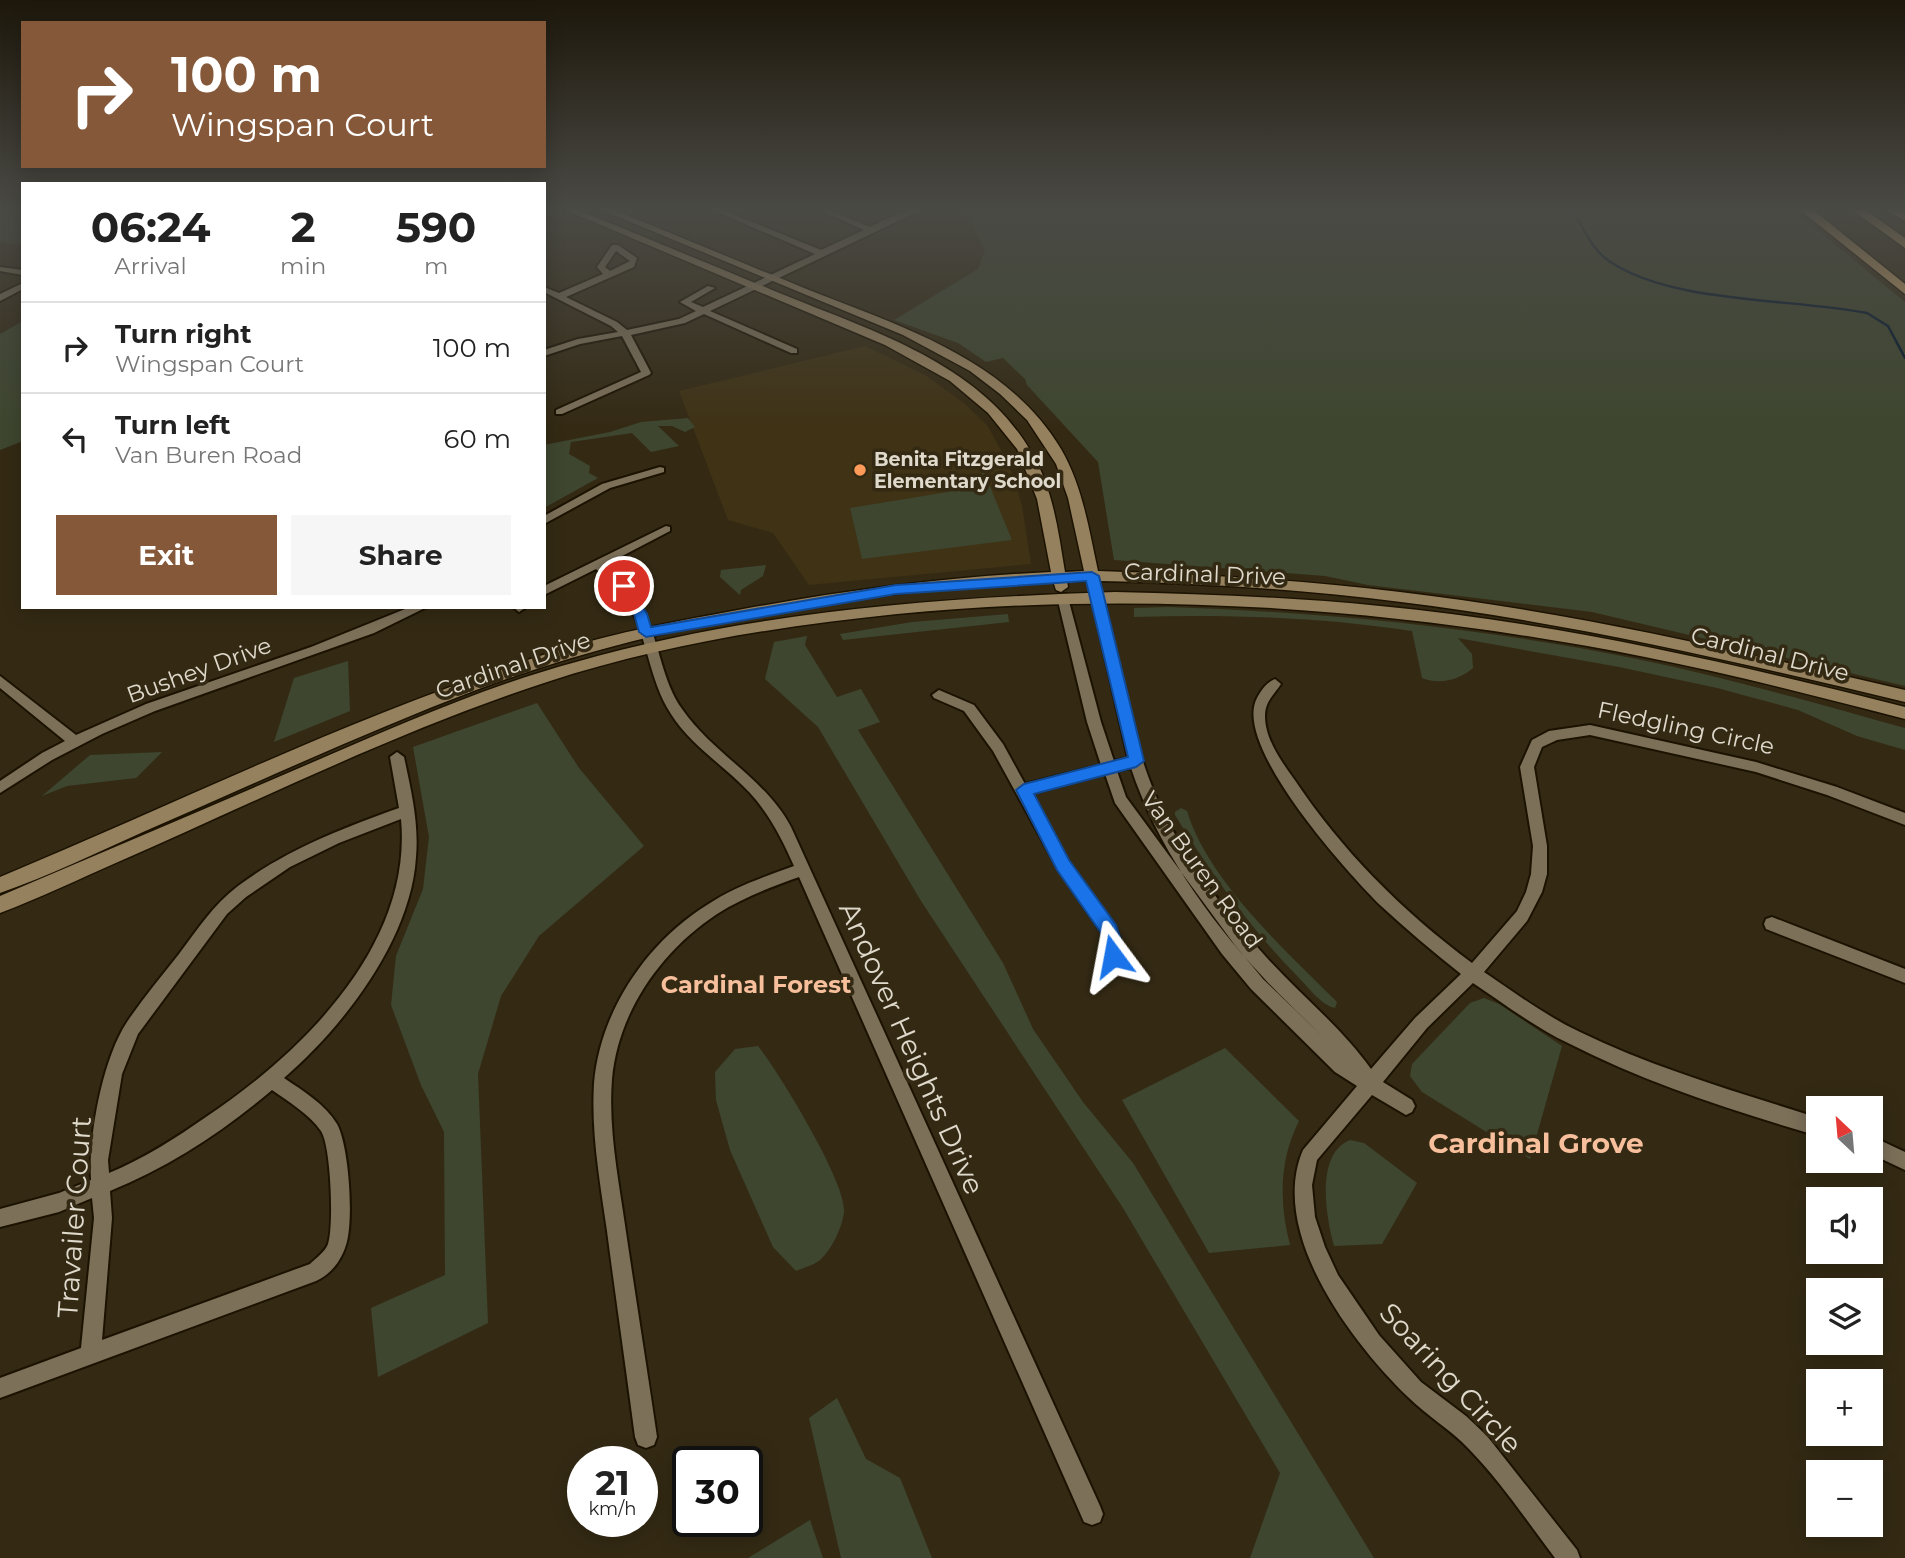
<!DOCTYPE html>
<html lang="en">
<head>
<meta charset="utf-8">
<style>
  body { margin:0; font-family:Montserrat,sans-serif; background:#f6f6f6; color:#222; height:100vh; display:flex; flex-direction:column; font-size:26px; white-space:nowrap }
  * { box-sizing:border-box; margin:0 }
  p { font-size:23px; color:#767676 }
  .icon { flex:none; width:38px; height:38px; fill:none; stroke:currentColor; stroke-width:2; stroke-linecap:round; stroke-linejoin:round }
  .map { position:relative; flex:1; overflow:hidden }
  .sheet { position:absolute; left:21px; top:182px; width:525px; height:427px; display:flex; flex-direction:column; background:#fff; border-radius:0px; box-shadow:0 4px 18px #0003 }
  .sheet>* { flex:none }
  .guide { position:absolute; left:21px; top:21px; width:525px; height:147px; border-radius:0px; box-shadow:0 4px 18px #0003; background:#85583a; color:#fff; overflow:hidden }
  .needle { width:46px; rotate:334deg }
  .tools { position:absolute; left:1806px; top:1096px; display:grid; gap:14px }
  .tools a { display:grid; place-items:center; width:77px; height:77px; border-radius:0px; background:#fff; box-shadow:0 4px 18px #0003; font-size:35px }
  .speed { position:absolute; left:567px; top:1446px; display:flex; gap:14px; font-size:35px; font-weight:700; text-align:center }
  .speed>* { display:grid; place-content:center; width:91px; height:91px; border-radius:50%; background:#fff; box-shadow:0 4px 18px #0003; line-height:1 }
  .speed small { font-size:18px; font-weight:400 }
  .speed .limit { border:4px solid #111; border-radius:10px; background:#fff; color:#111 }
  .pin { position:absolute; display:grid; place-items:center; width:60px; height:60px; color:#fff; margin:-30px; border:4px solid #fff; border-radius:50%; box-shadow:0 2px 7px #0007 }
  .me { position:absolute; width:77px; margin:-38px; rotate:347deg; stroke-linejoin:round; filter:drop-shadow(0 0 5px #0008) }
  .turn { display:flex; align-items:center; gap:24px; height:147px; padding:0 35px; font-size:32px }
  .turn .icon { width:91px; height:91px; stroke-width:2.5 }
  .turn b { display:block; font-size:49px; line-height:60px }
  .eta { display:flex; justify-content:space-evenly; align-items:center; height:119px; text-align:center }
  .eta b { font-size:42px; font-weight:700; line-height:49px }
  .cta { display:flex; gap:14px; margin-top:auto; padding:14px 35px }
  .cta a { flex:1; height:80px; border-radius:0px; background:#85583a; color:#fff; font-size:28px; font-weight:700; line-height:80px; text-align:center }
  .cta a+a { background:#f6f6f6; color:#222 }
  ul { padding:0; list-style:none }
  li { display:flex; align-items:center; gap:21px; height:91px; padding:0 35px; border-top:2px solid #e0e0e0 }
  li div { flex:1 }
  li b { display:block; font-size:26px }
  li em { font-style:normal }
  .map>svg:first-child { display:block }
  .built { fill:#3f3215 }
  .green { fill:#3e462f }
  .lines { fill:none; stroke-linecap:round; stroke-linejoin:round }
  .stream { stroke:#00162f; stroke-width:2.5 }
  .minor-casing { stroke:#1b1200; stroke-width:4 }
  .secondary-casing { stroke:#1b1200; stroke-width:3 }
  .motorway-casing { stroke:#1b1200; stroke-width:3 }
  .minor { fill:#7c7059; fill-rule:evenodd }
  .secondary { fill:#96815f; fill-rule:evenodd }
  .motorway { fill:#d2a96e; fill-rule:evenodd }
  .route { fill:#1a73e8; stroke:#114b97; stroke-width:2 }
  .poi-dot { fill:#fe9b58; stroke:#342a14; stroke-width:2.5 }
  .labels { text-anchor:middle; dominant-baseline:central; stroke-width:7; stroke-linejoin:round; paint-order:stroke }
  .far-poi-label { font-size:19px; font-weight:bold; fill:#e0dacd; stroke:#342a14; text-anchor:start }
  .street-label { font-size:23px; fill:#e0dacd; stroke:#342a14 }
  .neighbourhood-label { font-size:24px; font-weight:bold; fill:#f7bf9c; stroke:#342a14 }
  .near-street-label { font-size:28px; fill:#e0dacd; stroke:#342a14 }
  .near-neighbourhood-label { font-size:28px; font-weight:bold; fill:#f7bf9c; stroke:#342a14 }
</style>
</head>
<body>
<div class="map">
<svg width="1905" height="1558" viewBox="0 0 1905 1558">
  <rect width="100%" height="100%" fill="#342a14"/>
  <!-- built -->
  <path class="built" d="M865,346L925,375L964,403L987,425L1006,459L1015,481L1022,506L1031,564L809,585L773,533L728,520L679,391Z"/>
  <!-- green -->
  <path class="green" d="M0,209H23V245L0,242Z
    M960,209H1792L1905,302V686L1592,612L1368,585L1325,576L1114,560L1098,462L1027,385L1025,379L1003,358L986,362L958,343L894,320L978,269L985,250L968,215Z
    M23,321V441L0,450V334Z
    M688,418L695,427L685,432L672,426H658L679,446L651,452L632,433L571,442L569,454L590,466L589,473L598,478L544,508V445L610,432L641,422Z
    M984,472L1012,540L862,559L850,508L960,490L959,486L974,481Z
    M766,565L763,576L741,590L740,595L720,577L721,570Z
    M1168,607C1325,612 1483,628 1637,659C1728,678 1816,703 1905,728V750L1857,736L1798,710L1717,688L1619,667L1458,638L1472,654L1473,668C1459,680 1440,685 1422,678L1412,631C1320,617 1227,614 1134,617V608Z
    M1008,614L1009,622L843,640L840,634L912,622Z
    M807,636L805,645L837,697L861,689L880,722L858,730L1003,963L1033,1029L1083,1102L1133,1163L1374,1558H1250L1280,1473L1123,1208L921,901L818,727L765,679L774,642Z
    M348,661L350,711L274,742L294,678Z
    M537,703L579,768L644,846L539,936L501,996L478,1074L488,1323L378,1377L371,1308L445,1275L444,1132L421,1085L391,1005L396,956L423,889L429,837L413,747Z
    M162,752L136,778L67,786L42,796L90,755Z
    M1181,808L1187,811C1208,881 1287,952 1337,1002L1335,1008C1321,1005 1309,988 1299,978C1250,928 1211,874 1175,815V812Z
    M1484,998L1499,1004L1562,1046L1530,1159L1422,1092L1410,1076L1412,1064L1470,1003Z
    M758,1046C778,1071 847,1183 844,1212C842,1228 832,1249 820,1260C814,1265 803,1268 796,1271L773,1247L730,1150L716,1100L715,1072L735,1049Z
    M1225,1048L1299,1121C1279,1160 1279,1203 1290,1245L1209,1253L1122,1100Z
    M1350,1140L1364,1143L1417,1183L1382,1244L1334,1246C1326,1217 1315,1154 1350,1140Z
    M837,1398L866,1459L900,1478L932,1558H841L809,1418Z
    M810,1520L823,1558H748Z"/>
  <g class="lines">
    <!-- stream -->
    <path class="stream" d="M1571,209C1583,226 1591,249 1609,261C1672,304 1791,298 1867,313L1888,326L1905,358"/>
    <defs>
      <path id="minor" d="M710,209H720L821,250L864,230L817,209H827L870,227C887,219 904,208 923,209L710,311L797,349V353H791L704,314L685,323L631,335L651,373L649,375L562,414H556V410L641,372L622,336L580,344L544,356V350L578,339L618,332L611,326L544,292V287L559,293L603,274L597,267L612,245H618L637,258L634,267L566,297L617,322L627,330L679,319L696,311L680,302L708,286L715,288L691,302L703,307L815,254ZM616,251L630,261L610,271L605,267Z
        M0,267L23,270V275L0,271Z
        M23,283V289L0,301V294Z
        M660,467L664,468V472L610,488L544,524V516L602,484Z
        M666,526L670,527V531L605,565C622,579 636,594 645,614C660,645 662,681 682,709C713,754 765,778 791,827L1100,1506L1103,1514L1100,1522L1092,1525L1084,1522L799,877C771,887 742,898 717,914C661,951 618,1012 612,1079C608,1131 619,1181 626,1232C636,1300 647,1369 657,1437L654,1445L646,1448L638,1445L635,1437C626,1368 616,1300 607,1231C600,1182 591,1133 594,1083C600,1012 646,943 707,905C734,887 764,877 794,866C782,839 770,815 750,793C725,766 691,746 671,714C648,679 648,635 626,600C618,588 607,579 596,569L544,595V586Z
        M1097,592L1103,596C1117,656 1127,718 1148,776C1171,840 1214,898 1259,949C1295,991 1339,1024 1371,1069L1415,1018L1461,974C1433,952 1406,929 1380,905C1346,871 1232,745 1257,698C1261,690 1267,682 1275,679L1281,684C1274,695 1265,701 1265,716C1265,739 1281,761 1294,779C1342,851 1402,911 1472,963L1517,911L1526,892L1531,874L1533,846L1520,767L1532,740L1549,731L1590,725L1756,762L1837,787L1905,813V825L1827,795L1756,772L1590,735L1557,740L1542,747L1534,767L1547,846V874L1542,892L1527,921L1484,972C1515,993 1546,1016 1580,1032C1656,1069 1738,1092 1818,1118V1136C1734,1111 1646,1083 1568,1043C1535,1027 1504,1004 1473,983L1427,1028L1383,1082L1412,1100L1415,1106L1412,1112L1406,1115L1372,1095L1317,1160L1312,1185L1315,1217L1325,1247L1338,1275L1379,1335L1421,1382L1466,1416L1487,1436L1577,1550L1580,1558H1555C1527,1521 1501,1482 1469,1449C1450,1429 1427,1416 1408,1397C1351,1342 1268,1232 1303,1150L1357,1086L1335,1072L1251,989L1222,954L1115,803L1105,774L1030,794L1068,861L1117,930L1122,946L1115,971L1109,973L1103,971L1101,966L1106,946L1102,933L1058,869L993,751L964,711L934,698L932,695L939,690L974,705L1003,744L1025,784L1101,765L1087,722L1057,597L1059,594H1067L1101,722L1114,761L1128,758L1091,596ZM1131,768C1156,844 1207,917 1262,976C1281,997 1302,1016 1322,1036L1263,979L1234,944L1126,797L1117,771Z
        M410,607H427L374,633L155,711L102,734L52,760L0,793V781L42,753L65,741L0,688V676L76,735L146,704L311,647Z
        M513,607H525V608L519,612Z
        M397,752L404,757C411,790 419,823 416,857C411,939 344,1026 284,1078C303,1091 325,1104 337,1124C349,1146 354,1221 346,1245C341,1261 331,1274 316,1281L0,1398V1378L81,1348L94,1218L92,1198L59,1212L0,1227V1209L59,1193L91,1180C88,1136 103,1058 127,1022C143,998 162,976 179,954C197,930 213,905 238,886C286,850 343,828 399,808L390,757ZM401,819C413,945 302,1053 206,1117C176,1138 143,1159 109,1173L108,1160L122,1074L138,1034L227,914L246,897L290,867L339,843ZM272,1090C289,1102 309,1114 321,1131C331,1146 334,1226 328,1244C325,1252 316,1258 310,1264L102,1340L112,1218L110,1191C169,1167 224,1131 272,1090Z
        M1772,917L1905,969V983L1766,929L1764,924L1766,919Z
        M1871,1136L1905,1152V1170L1871,1154Z"/>
      <path id="secondary" d="M563,209H576C641,236 707,263 772,290C863,328 977,360 1030,450C1053,487 1058,530 1065,572L1084,571L1068,498L1056,464L1027,420L1000,394L970,371L903,335L599,209H612C676,235 740,262 804,288C897,325 1007,358 1061,449C1083,487 1089,530 1098,571C1199,574 1299,580 1400,592C1570,612 1738,651 1905,690V702C1739,662 1571,623 1401,602C1301,589 1201,583 1100,581L1101,586L1094,591L1089,589L1086,581H1067L1068,587L1061,592L1056,590L1053,581C863,590 653,623 476,690C363,733 254,784 143,832C96,853 49,876 0,893V877C185,800 367,709 559,650C618,632 678,621 738,610C841,591 945,577 1051,572L1037,499L1017,449L988,413L950,381L885,345Z
        M1115,592C1204,594 1292,597 1380,606C1558,623 1732,663 1905,707V719C1819,697 1732,674 1645,657C1398,608 1147,590 897,614C779,626 660,645 547,682C400,730 260,800 118,862C79,879 40,898 0,913V896C99,854 198,812 297,769C388,730 480,688 576,662C752,612 933,598 1115,592Z"/>
      <path id="motorway" d="M1799,209H1812L1905,284V294Z
        M1851,209H1864L1905,238V248Z
        M1885,209H1898L1905,213V221Z"/>
    </defs>
    <!-- minor casing -->
    <use href="#minor" class="minor-casing"/>
    <!-- secondary casing -->
    <use href="#secondary" class="secondary-casing"/>
    <!-- motorway casing -->
    <use href="#motorway" class="motorway-casing"/>
    <!-- minor -->
    <use href="#minor" class="minor"/>
    <!-- secondary -->
    <use href="#secondary" class="secondary"/>
    <!-- motorway -->
    <use href="#motorway" class="motorway"/>
  </g>
  <!-- sky -->
  <linearGradient id="sky" x2="0" y2="1"><stop stop-color="#1d170b"/><stop offset="0.49" stop-color="#4a4a45"/><stop offset="1" stop-color="#4a4a45" stop-opacity="0"/></linearGradient>
  <rect width="1905" height="427" fill="url(#sky)"/>
  <!-- route -->
  <path class="route" d="M1092,572L1099,576L1144,761L1136,767L1034,794L1069,860L1116,925L1123,946L1119,962L1113,964L1106,962L1101,933L1057,870L1016,790L1024,784L1128,757L1086,581L896,594L646,637L639,632L634,614L617,586L619,583H628L647,614L651,627L896,585Z"/>
  <!-- markers -->
  <circle class="poi-dot" cx="860" cy="470" r="7"/>
  <g class="labels">
    <!-- far-poi labels -->
    <g class="far-poi-label">
      <text x="874" y="459">Benita Fitzgerald<tspan x="874" dy="22">Elementary School</tspan></text>
    </g>
    <!-- street labels -->
    <g class="street-label">
      <text transform="translate(1205 574) rotate(2)">Cardinal Drive</text>
      <text transform="translate(1770 654) rotate(14)">Cardinal Drive</text>
      <text transform="translate(513 665) rotate(-19)">Cardinal Drive</text>
      <text transform="translate(199 670) rotate(-20)">Bushey Drive</text>
      <text transform="translate(1686 728) rotate(12)">Fledgling Circle</text>
      <text transform="translate(1202 870) rotate(54)">Van Buren Road</text>
    </g>
    <!-- neighbourhood labels -->
    <g class="neighbourhood-label">
      <text x="756" y="984">Cardinal Forest</text>
    </g>
    <!-- near-street labels -->
    <g class="near-street-label">
      <text transform="translate(912 1048) rotate(66)">Andover Heights Drive</text>
      <text transform="translate(74 1217) rotate(-86)">Travailer Court</text>
      <text transform="translate(1451 1378) rotate(47)">Soaring Circle</text>
    </g>
    <!-- near-neighbourhood labels -->
    <g class="near-neighbourhood-label">
      <text x="1536" y="1143">Cardinal Grove</text>
    </g>
  </g>
</svg>
<div class="tools">
<a><svg class="needle" viewBox="-14 -14 28 28"><path d="M0-13l5 13h-10z" fill="#e53935"/><path d="M0 13l5-13h-10z" fill="#767676"/></svg></a>
<a><svg class="icon" aria-label="sound" viewBox="0 0 24 24"><path d="M4 9h4l5-4v14l-5-4H4zM17 9q2 3 0 6"/></svg></a>
<a><svg class="icon" aria-label="layers" viewBox="0 0 24 24"><path d="M12 4l9 5-9 5-9-5zM3 14l9 5 9-5"/></svg></a>
<a>+</a>
<a>−</a>
</div>
<div class="speed"><div>21<small>km/h</small></div><div class="limit">30</div></div>
<div class="pin" style="left:624px;top:586px;background:#d93025"><svg class="icon" aria-label="arrive" viewBox="0 0 24 24"><path d="M6 21V4h12l-3 4 3 4H6"/></svg></div>
<svg class="me" style="left:1113px;top:956px" viewBox="-20 -20 40 40"><path d="M0-17L14 15 0 8-14 15z" fill="#1a73e8" stroke="#fff" stroke-width="4"/></svg>
<div class="guide">
<div class="turn"><svg class="icon" aria-label="right" viewBox="0 0 24 24"><path d="M7 20v-9h11M14 6l5 5-5 5"/></svg><div><b>100 m</b>Wingspan Court</div></div>
</div>
<section class="sheet">
<div class="eta">
<div><b>06:24</b><p>Arrival</p></div>
<div><b>2</b><p>min</p></div>
<div><b>590</b><p>m</p></div>
</div>
<ul>
<li><svg class="icon" aria-label="right" viewBox="0 0 24 24"><path d="M7 20v-9h11M14 6l5 5-5 5"/></svg><div><b>Turn right</b><p>Wingspan Court</p></div><em>100 m</em></li>
<li><svg class="icon" aria-label="left" viewBox="0 0 24 24"><path d="M17 20v-9H6M10 6l-5 5 5 5"/></svg><div><b>Turn left</b><p>Van Buren Road</p></div><em>60 m</em></li>
</ul>
<div class="cta"><a>Exit</a><a>Share</a></div>
</section>
</div>
</body>
</html>
